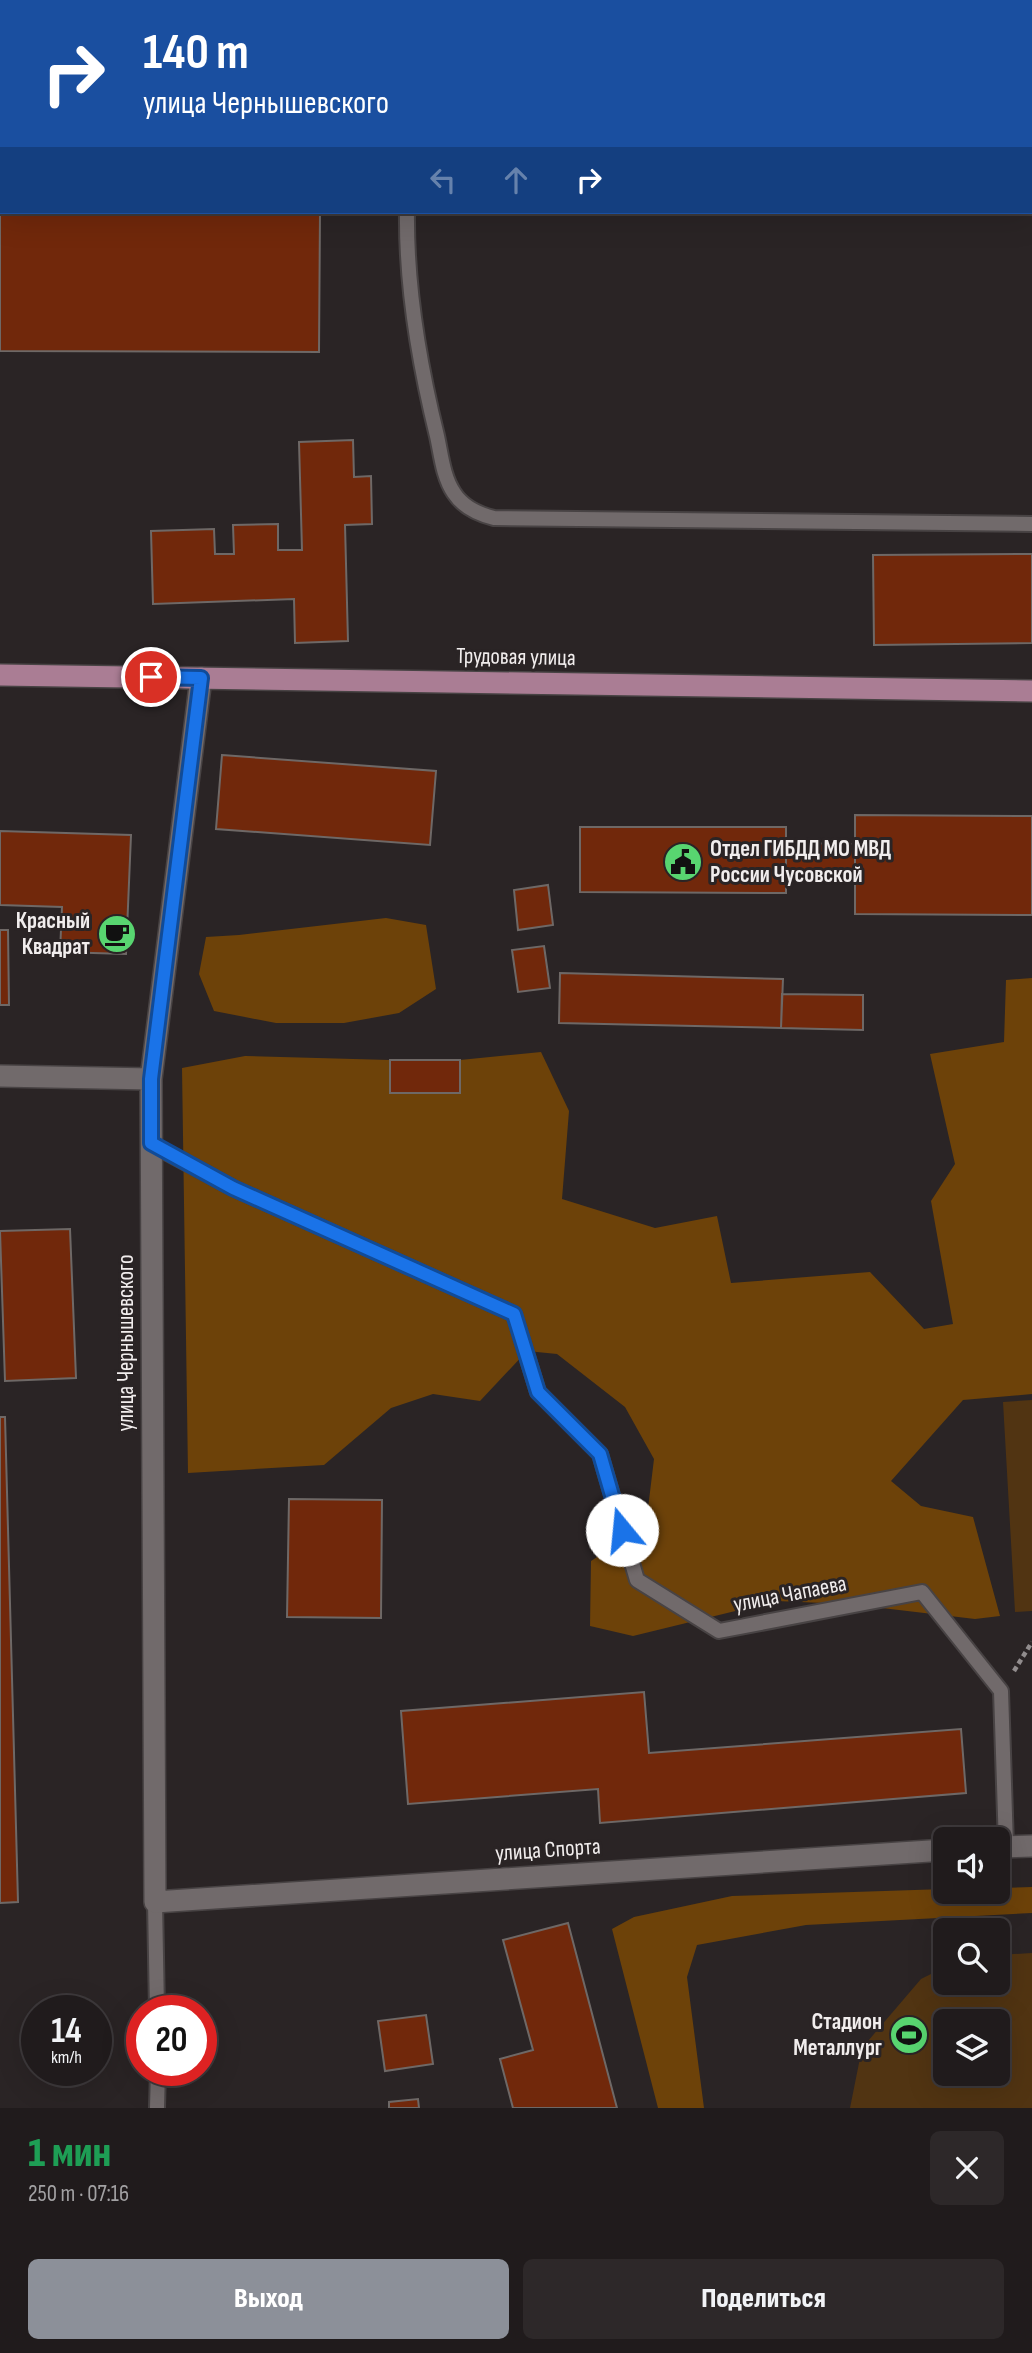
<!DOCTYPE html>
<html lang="ru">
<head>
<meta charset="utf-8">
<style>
  body { margin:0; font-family:"Sofia Sans Condensed",sans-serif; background:#2d2829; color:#f1f3f6; height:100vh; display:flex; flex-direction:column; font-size:26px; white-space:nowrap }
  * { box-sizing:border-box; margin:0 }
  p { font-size:23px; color:#a2a1a3 }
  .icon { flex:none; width:38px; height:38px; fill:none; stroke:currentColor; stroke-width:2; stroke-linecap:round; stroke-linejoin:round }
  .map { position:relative; height:2108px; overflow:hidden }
  .side { display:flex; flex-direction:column; background:#201b1c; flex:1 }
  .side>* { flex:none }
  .banner { position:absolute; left:0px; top:0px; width:1032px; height:214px; box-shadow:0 7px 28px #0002,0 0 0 2px #3d393b; background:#1a4fa0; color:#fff; overflow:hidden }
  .buttons { position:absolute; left:933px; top:1827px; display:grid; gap:14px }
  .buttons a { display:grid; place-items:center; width:77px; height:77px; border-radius:10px; background:#201b1c; box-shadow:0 7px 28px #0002,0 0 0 2px #3d393b; font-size:35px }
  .speed { position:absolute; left:21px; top:1995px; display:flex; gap:14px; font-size:35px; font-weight:700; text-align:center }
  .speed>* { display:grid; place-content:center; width:91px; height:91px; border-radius:50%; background:#201b1c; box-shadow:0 7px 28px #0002,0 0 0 2px #3d393b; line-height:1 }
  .speed small { font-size:18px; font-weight:400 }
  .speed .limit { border:10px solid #d22; background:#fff; color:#111 }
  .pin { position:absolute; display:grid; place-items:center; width:60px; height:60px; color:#fff; margin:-30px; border:4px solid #fff; border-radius:50%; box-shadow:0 2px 7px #0007 }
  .me { position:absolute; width:77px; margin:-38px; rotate:343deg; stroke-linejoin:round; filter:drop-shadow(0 0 5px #0008) }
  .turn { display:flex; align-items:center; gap:24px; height:147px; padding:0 28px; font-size:32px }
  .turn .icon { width:91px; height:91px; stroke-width:2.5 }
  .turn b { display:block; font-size:49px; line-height:60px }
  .lanes { display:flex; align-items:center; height:66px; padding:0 28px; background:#0003; justify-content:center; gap:35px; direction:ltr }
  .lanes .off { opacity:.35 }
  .round { display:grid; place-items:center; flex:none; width:74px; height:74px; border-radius:10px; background:#2d2829 }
  .overview { display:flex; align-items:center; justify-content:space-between; height:119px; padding:0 28px }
  h1 { font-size:42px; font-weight:800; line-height:52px; color:#1e9e55 }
  .action { display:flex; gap:14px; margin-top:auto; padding:14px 28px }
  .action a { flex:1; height:80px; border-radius:10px; background:#8c9099; color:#fff; font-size:28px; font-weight:800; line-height:80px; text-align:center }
  .action a+a { background:#2d2829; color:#f1f3f6 }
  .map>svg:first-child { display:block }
  .green { fill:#513412; fill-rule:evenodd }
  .forest { fill:#6d4209 }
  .building { fill:#71280b; stroke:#6e6866; stroke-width:2 }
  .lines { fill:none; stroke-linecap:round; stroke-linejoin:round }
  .service-casing { stroke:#484344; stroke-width:18 }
  .minor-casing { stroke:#484344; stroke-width:24 }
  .primary-casing { stroke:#484344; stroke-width:24 }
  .path { stroke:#918c8d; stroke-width:4.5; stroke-dasharray:5 3.5; stroke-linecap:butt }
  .service { stroke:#716a6b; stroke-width:14 }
  .minor { stroke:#716a6b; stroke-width:21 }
  .primary { stroke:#aa7d94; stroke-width:21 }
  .rail { stroke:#8d8888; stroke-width:5; stroke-dasharray:3.5 7; stroke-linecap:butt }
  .route-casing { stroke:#114b97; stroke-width:18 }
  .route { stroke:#1a73e8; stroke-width:12 }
  .labels { text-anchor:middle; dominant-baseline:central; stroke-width:6; stroke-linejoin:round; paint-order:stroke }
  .street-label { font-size:23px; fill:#f1eded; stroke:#2a2425 }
  .poi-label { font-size:23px; font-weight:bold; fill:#f1eded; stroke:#2a2425; text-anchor:end }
</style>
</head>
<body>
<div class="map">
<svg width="1032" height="2108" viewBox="0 0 1032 2108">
  <rect width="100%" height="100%" fill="#2a2425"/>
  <!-- green -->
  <path class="green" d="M1032,1400V1611L1015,1612L1003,1402Z
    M1032,1953V2108H850L862,2048L921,1979L945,1967V1983H998V1955ZM945,2021H998V2074H945Z"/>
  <!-- forest -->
  <path class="forest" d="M386,918L426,925L436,989L399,1013L344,1023H276L214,1011L199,974L206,937L239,935Z
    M1032,978V1394L963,1400L891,1481L921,1506L973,1517L1000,1616L975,1619L848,1604L776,1601L633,1636L590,1626L591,1561L646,1525L654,1459L625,1407L557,1354L527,1351L480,1401L433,1394L391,1408L324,1465L188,1473L182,1068L245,1056L390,1060V1093H460V1060L541,1052L569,1111L562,1199L655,1228L717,1216L731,1283L870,1272L924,1329L953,1324L931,1201L955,1164L930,1054L1004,1042L1006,980Z
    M1032,1887V1913L806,1925L697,1945L687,1977L704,2108H658L612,1929L634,1917L732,1896L945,1889V1892H998V1888Z"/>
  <!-- building -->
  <path class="building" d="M0,0H167L216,2H2L0,89Z
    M0,212H320L319,352L0,351Z
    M353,440L354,477L371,476L372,524L345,525L348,641L295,643L294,599L153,604L151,531L214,529L215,554H234L233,525L278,524V550H302L299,442Z
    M1032,554V643L874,645L873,555Z
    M222,755L436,771L430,845L216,829Z
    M855,815L1032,816V915L855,914Z
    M580,827H786V893L580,892Z
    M0,831L131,835L126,954L60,952L62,907L0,905Z
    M786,843L855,844V880H786Z
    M548,885L553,925L518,930L514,890Z
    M0,930H8L9,1005H0Z
    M544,946L550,988L518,992L512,950Z
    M560,973L783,979L781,1028L559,1023Z
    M782,994L863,995V1030L781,1028Z
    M390,1060H460V1093H390Z
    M70,1229L76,1378L5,1381L0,1231Z
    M0,1417H5L18,1902L0,1903Z
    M289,1499L382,1500L381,1618L287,1617Z
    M644,1692L649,1753L961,1729L966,1793L600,1823L598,1789L408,1804L401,1711Z
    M568,1923L617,2108H513L500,2059L533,2050L503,1940Z
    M426,2015L433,2064L385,2071L378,2021Z
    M418,2099L419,2108H389V2102Z"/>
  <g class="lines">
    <defs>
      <path id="service" d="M410,2V0
        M0,196H2
        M407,212C406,287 419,363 437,436C441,454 443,477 454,493C463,507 478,514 494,518L1032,524
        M151,1144L233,1188L514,1314L538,1392L600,1454L637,1580L719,1631L922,1592L1001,1691L1006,1846
        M155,1902L157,2011
        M157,2108L158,2070"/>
      <path id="minor" d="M201,678L151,1079L155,1902L945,1850
        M0,1076L151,1079
        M998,1847L1032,1846"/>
      <path id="primary" d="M0,675L1032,691"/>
    </defs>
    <!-- service casing -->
    <use href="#service" class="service-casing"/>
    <!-- minor casing -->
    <use href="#minor" class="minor-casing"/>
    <!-- primary casing -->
    <use href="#primary" class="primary-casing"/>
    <!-- path -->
    <path class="path" d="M1014,1671L1032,1642"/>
    <!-- service -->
    <use href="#service" class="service"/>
    <!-- minor -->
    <use href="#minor" class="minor"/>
    <!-- primary -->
    <use href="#primary" class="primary"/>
    <!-- rail -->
    <path class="rail" d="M0,160H2
      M1031,180H1032"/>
  </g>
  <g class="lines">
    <defs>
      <path id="route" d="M151,677L201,678L151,1079V1143L233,1188L514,1314L538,1392L600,1454L622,1530"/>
    </defs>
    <!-- route casing -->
    <use href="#route" class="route-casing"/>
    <!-- route -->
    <use href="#route" class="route"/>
  </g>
  <!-- icons -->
  <defs>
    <symbol id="civic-disc" viewBox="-11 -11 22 22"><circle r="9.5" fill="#58d570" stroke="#2a2425"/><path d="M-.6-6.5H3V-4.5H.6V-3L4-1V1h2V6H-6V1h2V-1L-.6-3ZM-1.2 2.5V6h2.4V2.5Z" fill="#111"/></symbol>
    <symbol id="cafe-disc" viewBox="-11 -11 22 22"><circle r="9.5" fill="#58d570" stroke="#2a2425"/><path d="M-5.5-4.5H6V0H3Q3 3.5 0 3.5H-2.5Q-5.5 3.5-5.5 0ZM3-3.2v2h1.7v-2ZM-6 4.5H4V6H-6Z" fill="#111"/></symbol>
    <symbol id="stadium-disc" viewBox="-11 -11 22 22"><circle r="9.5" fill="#58d570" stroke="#2a2425"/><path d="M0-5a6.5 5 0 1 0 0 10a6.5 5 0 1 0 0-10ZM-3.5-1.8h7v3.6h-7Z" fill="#111"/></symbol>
  </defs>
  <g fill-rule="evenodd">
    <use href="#civic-disc" x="661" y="840" width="44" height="44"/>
    <use href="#cafe-disc" x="95" y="912" width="44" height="44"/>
    <use href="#stadium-disc" x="887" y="2013" width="44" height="44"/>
  </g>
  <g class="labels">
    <!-- street labels -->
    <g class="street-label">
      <text transform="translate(516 657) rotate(1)">Трудовая улица</text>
      <text transform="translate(126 1343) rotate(-90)">улица Чернышевского</text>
      <text transform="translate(790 1594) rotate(-11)">улица Чапаева</text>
      <text transform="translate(548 1850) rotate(-4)">улица Спорта</text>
    </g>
    <!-- poi labels -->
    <g class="poi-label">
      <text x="710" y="849" text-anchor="start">Отдел ГИБДД МО МВД<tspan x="710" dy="26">России Чусовской</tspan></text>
      <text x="90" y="921">Красный<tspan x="90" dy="26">Квадрат</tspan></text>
      <text x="882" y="2022">Стадион<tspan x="882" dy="26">Металлург</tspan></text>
    </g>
  </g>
</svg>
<div class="buttons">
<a><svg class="icon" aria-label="sound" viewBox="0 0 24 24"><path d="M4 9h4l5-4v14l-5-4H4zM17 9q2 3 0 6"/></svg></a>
<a><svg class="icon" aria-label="search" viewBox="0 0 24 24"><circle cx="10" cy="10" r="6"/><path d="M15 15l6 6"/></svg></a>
<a><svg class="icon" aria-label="layers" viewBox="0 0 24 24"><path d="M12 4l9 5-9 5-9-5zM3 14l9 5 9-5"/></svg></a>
</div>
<div class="speed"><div>14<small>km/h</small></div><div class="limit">20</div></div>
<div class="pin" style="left:151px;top:677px;background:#d93025"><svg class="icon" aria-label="arrive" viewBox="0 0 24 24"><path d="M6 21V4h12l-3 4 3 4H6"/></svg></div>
<svg class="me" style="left:622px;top:1530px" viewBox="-20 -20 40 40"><circle r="19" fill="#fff"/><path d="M0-13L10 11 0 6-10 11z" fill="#1a73e8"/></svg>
<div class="banner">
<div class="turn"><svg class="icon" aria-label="right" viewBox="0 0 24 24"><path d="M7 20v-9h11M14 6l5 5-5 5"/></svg><div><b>140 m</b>улица Чернышевского</div></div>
<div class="lanes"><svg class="icon off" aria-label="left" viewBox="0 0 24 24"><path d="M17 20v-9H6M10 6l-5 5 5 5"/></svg><svg class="icon off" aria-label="ahead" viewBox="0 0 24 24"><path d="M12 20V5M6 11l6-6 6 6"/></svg><svg class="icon" aria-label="right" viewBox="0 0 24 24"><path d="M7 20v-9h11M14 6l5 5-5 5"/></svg></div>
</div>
</div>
<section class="side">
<div class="overview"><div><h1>1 мин</h1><p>250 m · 07:16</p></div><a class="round"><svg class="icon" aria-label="close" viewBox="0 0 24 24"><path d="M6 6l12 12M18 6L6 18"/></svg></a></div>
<div class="action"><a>Выход</a><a>Поделиться</a></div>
</section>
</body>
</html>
